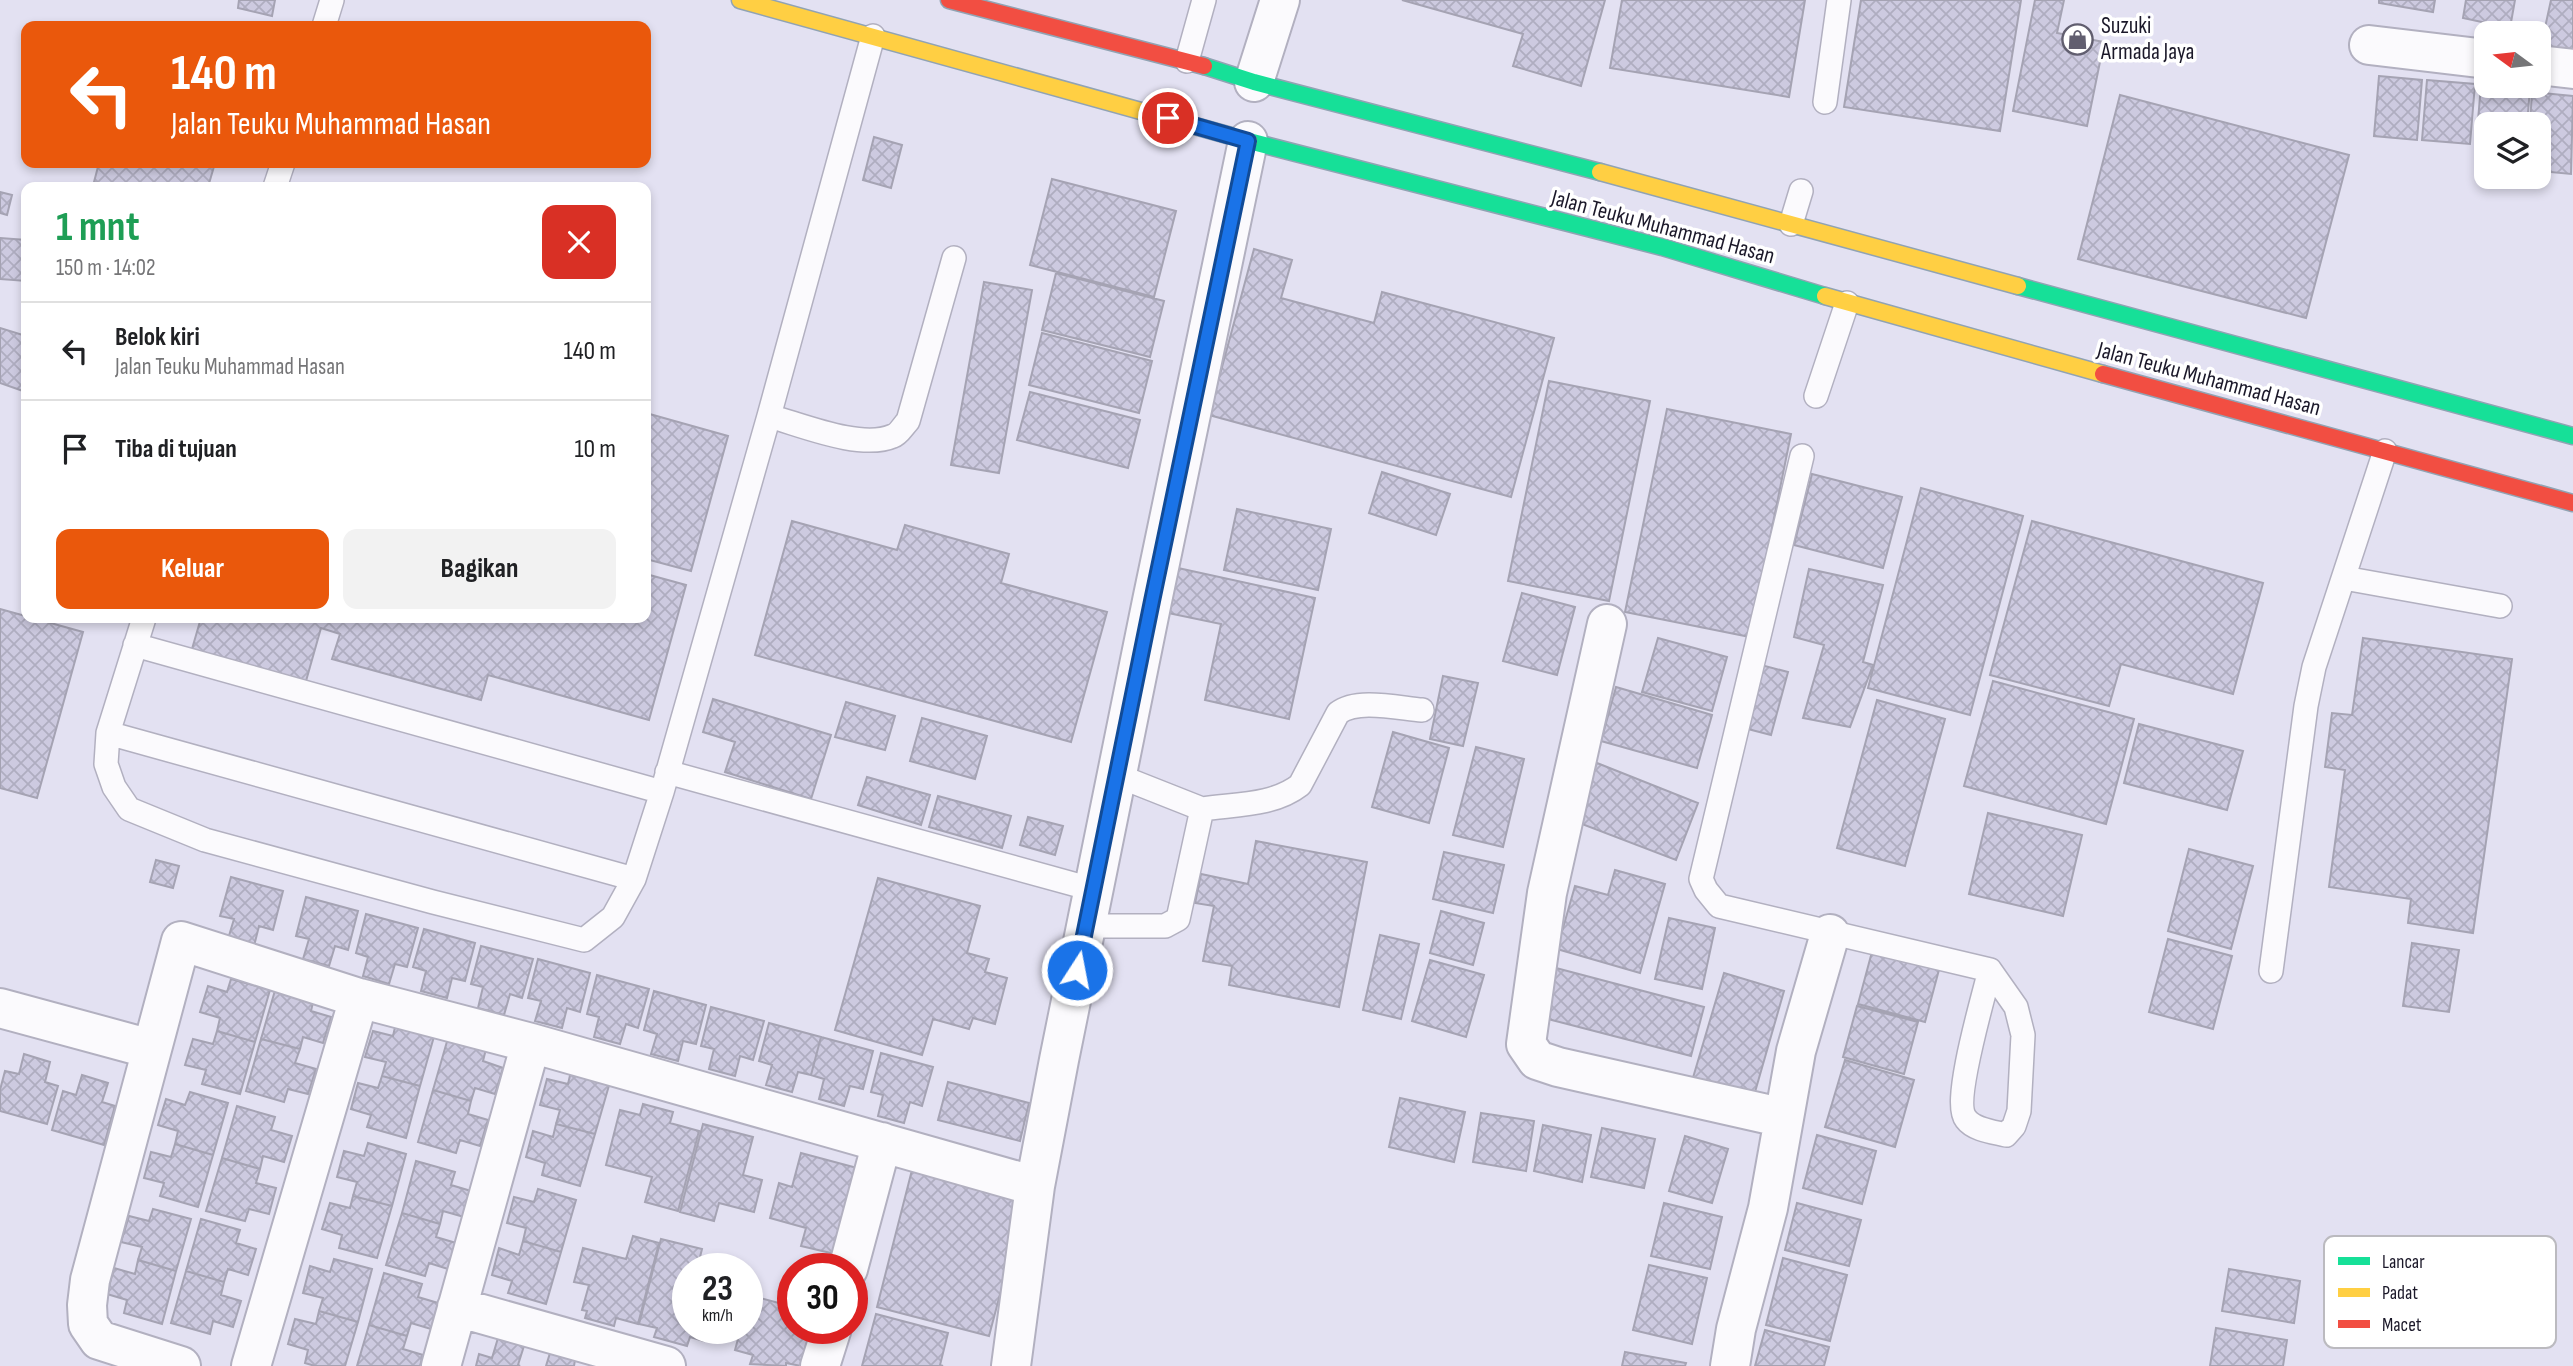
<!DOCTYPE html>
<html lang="id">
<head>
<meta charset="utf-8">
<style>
  body { margin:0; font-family:"Sofia Sans Condensed",sans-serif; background:#f2f2f2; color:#202124; height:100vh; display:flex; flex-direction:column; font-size:26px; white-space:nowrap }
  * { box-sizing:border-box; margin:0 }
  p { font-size:23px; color:#757577 }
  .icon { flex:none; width:38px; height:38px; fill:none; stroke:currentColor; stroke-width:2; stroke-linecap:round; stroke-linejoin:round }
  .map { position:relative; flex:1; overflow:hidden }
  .drawer { position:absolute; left:21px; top:182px; width:630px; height:441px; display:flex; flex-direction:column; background:#fff; border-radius:14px; box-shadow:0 4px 10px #0003 }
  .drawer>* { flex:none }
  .guide { position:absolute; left:21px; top:21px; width:630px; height:147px; border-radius:14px; box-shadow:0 4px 10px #0003; background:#ea580c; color:#fff; overflow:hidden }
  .needle { width:46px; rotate:285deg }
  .buttons { position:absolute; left:2474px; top:21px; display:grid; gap:14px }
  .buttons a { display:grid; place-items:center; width:77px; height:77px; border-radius:14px; background:#fff; box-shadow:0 4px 10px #0003; font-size:35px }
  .speed { position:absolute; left:672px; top:1253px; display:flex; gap:14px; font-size:35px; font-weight:700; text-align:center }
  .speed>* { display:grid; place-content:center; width:91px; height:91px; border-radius:50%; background:#fff; box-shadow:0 4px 10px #0003; line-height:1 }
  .speed small { font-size:18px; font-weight:400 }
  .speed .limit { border:10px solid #d22; background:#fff; color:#111 }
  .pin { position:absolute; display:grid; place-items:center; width:60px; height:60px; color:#fff; margin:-30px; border:4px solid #fff; border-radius:50%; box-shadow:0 2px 7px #0007 }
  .me { position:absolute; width:77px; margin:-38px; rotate:11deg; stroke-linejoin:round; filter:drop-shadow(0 0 5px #0008) }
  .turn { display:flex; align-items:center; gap:24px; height:147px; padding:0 35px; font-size:32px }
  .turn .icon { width:91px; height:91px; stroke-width:2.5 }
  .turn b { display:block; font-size:49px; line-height:60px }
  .round { display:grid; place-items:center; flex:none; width:74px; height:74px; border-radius:14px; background:#f2f2f2 }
  .head { display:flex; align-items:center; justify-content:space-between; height:119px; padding:0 35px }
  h1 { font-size:42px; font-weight:700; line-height:52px; color:#1e9e55 }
  .button { display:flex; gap:14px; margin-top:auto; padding:14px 35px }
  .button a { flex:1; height:80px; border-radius:14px; background:#ea580c; color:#fff; font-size:28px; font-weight:700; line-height:80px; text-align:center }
  .button a+a { background:#f2f2f2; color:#202124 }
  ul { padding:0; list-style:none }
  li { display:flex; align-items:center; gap:21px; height:98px; padding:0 35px; border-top:2px solid #e0e0e0 }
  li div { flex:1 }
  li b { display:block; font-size:26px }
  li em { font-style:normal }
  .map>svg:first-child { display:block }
  .building { fill:url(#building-cross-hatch); stroke:#a5a3b3; stroke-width:2 }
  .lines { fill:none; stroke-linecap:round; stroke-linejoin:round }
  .lane-casing { stroke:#b2b0c0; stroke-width:26 }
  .street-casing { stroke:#b2b0c0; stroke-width:42 }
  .fast-casing { stroke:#91a3b3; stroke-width:19 }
  .slow-casing { stroke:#91a3b3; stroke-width:19 }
  .jam-casing { stroke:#91a3b3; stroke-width:19 }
  .lane { stroke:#fbfafd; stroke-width:23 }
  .street { stroke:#fbfafd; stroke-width:38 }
  .fast { stroke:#16e098; stroke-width:16 }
  .slow { stroke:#ffcf43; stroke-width:16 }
  .jam { stroke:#f24e42; stroke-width:16 }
  .route-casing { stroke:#114b97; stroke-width:18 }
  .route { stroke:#1a73e8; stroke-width:12 }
  .labels { text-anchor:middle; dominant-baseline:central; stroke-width:7; stroke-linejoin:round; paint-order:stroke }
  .poi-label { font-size:23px; fill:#1b1829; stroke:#fff; text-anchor:start }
  .street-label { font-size:23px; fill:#1b1829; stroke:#fff }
  .key { fill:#fff; stroke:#bbbabf; stroke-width:2 }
  .key-label { font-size:19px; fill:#1b1829 }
</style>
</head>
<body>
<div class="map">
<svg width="2573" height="1366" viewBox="0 0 2573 1366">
  <defs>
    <pattern id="building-cross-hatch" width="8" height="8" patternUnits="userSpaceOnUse" patternTransform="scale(1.75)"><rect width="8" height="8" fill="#cdcae0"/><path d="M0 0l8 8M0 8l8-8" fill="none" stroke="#afadc0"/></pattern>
  </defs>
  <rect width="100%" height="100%" fill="#e3e1f2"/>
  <!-- building -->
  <path class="building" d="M239,0H275L272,16L238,8Z
    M1402,0H1605L1581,86L1513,66L1523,34Z
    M1622,0H1805L1789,97L1610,68Z
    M1861,0H2021L2000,131L1844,107Z
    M2035,0H2064L2057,33L2104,42L2087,126L2013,111Z
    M2379,0H2435L2433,12L2379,3Z
    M2466,0H2515L2510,28L2463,18Z
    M2551,0H2573V52L2541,46Z
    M2379,76L2422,80L2417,140L2374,136Z
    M2427,80L2475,84L2470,144L2422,140Z
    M2481,85L2530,89L2527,124H2487V145L2476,144Z
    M2532,92L2573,96L2571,174L2539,171V124H2530Z
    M2120,95L2349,155L2306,318L2078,259Z
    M874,137L902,145L891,188L863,180Z
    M99,163H215L208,187H116L94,182Z
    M1052,179L1176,211L1154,297L1030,265Z
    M0,192L12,195L7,215L0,213Z
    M0,238L26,240V281L0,279Z
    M1254,249L1292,260L1281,298L1374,323L1382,292L1554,338L1511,497L1209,415Z
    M1056,273L1164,301L1150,357L1042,330Z
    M984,282L1032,290L999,473L951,465Z
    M0,328L26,336V392L0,383Z
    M1042,333L1152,361L1139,413L1029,385Z
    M1549,381L1650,401L1609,601L1508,581Z
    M1030,392L1140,420L1128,468L1017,440Z
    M1667,409L1791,434L1750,637L1625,612Z
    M646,413L728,436L691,571L646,559Z
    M1382,472L1450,494L1436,535L1369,513Z
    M1812,474L1902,497L1883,568L1794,545Z
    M1921,488L2023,516L1970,715L1868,688Z
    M1237,509L1331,529L1318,590L1224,570Z
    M792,521L897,550L905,525L1009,554L1001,583L1107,612L1071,742L755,655Z
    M2032,521L2263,583L2233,694L2121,664L2109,706L1990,675Z
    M1178,568L1315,598L1289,719L1205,700L1221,624L1168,613Z
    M1809,569L1883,585L1863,662L1873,665L1850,727L1803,718L1824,645L1794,637Z
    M646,574L686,585L649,720L488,675L481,700L332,659L340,634L321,628L306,681L192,649L201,618H646Z
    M1522,593L1575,607L1557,675L1503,661Z
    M0,609L83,632L37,798L0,788Z
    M1658,638L1727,657L1712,711L1642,692Z
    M2363,638L2512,659L2473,933L2408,923L2411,899L2329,887L2345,770L2325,767L2332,713L2352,715Z
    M1761,665L1788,672L1771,735L1744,728Z
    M1443,676L1478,683L1463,746L1430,739Z
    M1993,681L2134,719L2106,824L1964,786Z
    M1616,687L1712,715L1697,768L1601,741Z
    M713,699L831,735L811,799L725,772L735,742L703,732Z
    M1877,700L1945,719L1905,866L1837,848Z
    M846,702L895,716L885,750L835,737Z
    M922,718L987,736L975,779L910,761Z
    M2139,724L2243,751L2227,810L2124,783Z
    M1393,732L1449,748L1429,823L1372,807Z
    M1476,747L1524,759L1503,847L1453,835Z
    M1597,763L1698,803L1676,860L1574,821Z
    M867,777L930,795L921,825L858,805Z
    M938,796L1011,816L1002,848L929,827Z
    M1988,813L2082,835L2063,916L1969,894Z
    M1028,817L1063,826L1055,855L1020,845Z
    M1256,841L1367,862L1339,1007L1229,985L1232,966L1203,961L1214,906L1195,903L1201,874L1248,884Z
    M2189,849L2253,866L2231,949L2168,931Z
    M1444,852L1504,865L1493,913L1433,899Z
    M156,860L179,866L173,888L150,882Z
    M1615,870L1665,884L1640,973L1557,949L1575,886L1608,895Z
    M231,877L283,891L273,930L259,926L254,946L228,939L234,919L220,916Z
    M878,878L980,906L967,953L989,959L985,972L1007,978L995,1024L973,1018L969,1029L933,1019L922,1055L835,1030Z
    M306,897L358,911L348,950L335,946L329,966L303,959L309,939L296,936Z
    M1441,911L1484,923L1473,965L1430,953Z
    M366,914L418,928L407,967L395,964L389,984L363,976L368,957L356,953Z
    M1669,918L1715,928L1702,989L1655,979Z
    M424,929L475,943L465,981L452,978L447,998L421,991L426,971L413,967Z
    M1380,935L1419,944L1401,1019L1363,1010Z
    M2168,939L2232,956L2213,1029L2149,1012Z
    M2412,943L2459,950L2449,1012L2403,1006Z
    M481,946L533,959L522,998L510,994L504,1015L478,1008L483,987L471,984Z
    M1873,948L1940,966L1925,1022L1858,1004Z
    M538,959L590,973L580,1012L567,1008L562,1028L535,1021L541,1001L528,998Z
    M1430,960L1484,975L1466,1037L1412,1021Z
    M1556,968L1704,1007L1691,1056L1544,1018Z
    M1724,973L1784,991L1753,1099L1692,1081Z
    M597,975L649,989L638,1028L626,1024L620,1044L594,1037L599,1017L587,1014Z
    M231,979L270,990L255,1042L217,1031L220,1018L200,1012L208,986L227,992Z
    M276,987L314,998L311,1011L331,1017L323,1043L303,1037L300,1049L261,1039Z
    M654,991L706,1005L696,1044L683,1041L678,1061L651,1054L657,1034L644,1030Z
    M1857,1006L1918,1022L1904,1074L1843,1057Z
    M711,1007L764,1021L753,1060L740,1056L735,1076L709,1069L714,1049L701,1046Z
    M396,1023L435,1033L420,1086L382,1076L386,1062L365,1057L373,1031L393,1036Z
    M769,1023L821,1037L811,1075L798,1072L792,1092L766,1085L772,1065L759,1061Z
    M217,1031L255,1042L240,1094L202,1084L206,1070L185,1065L193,1039L213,1044Z
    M821,1037L873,1051L863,1089L850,1086L844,1106L819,1099L824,1079L811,1075Z
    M448,1038L486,1049L483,1061L503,1068L495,1094L475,1088L471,1101L433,1090Z
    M261,1039L300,1049L295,1063L316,1069L308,1094L288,1089L284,1102L246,1091Z
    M881,1053L933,1067L922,1106L910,1102L904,1123L878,1116L883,1095L871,1092Z
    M24,1054L50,1062L45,1082L58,1086L47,1124L0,1111V1090L5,1071L19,1074Z
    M1845,1060L1914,1080L1895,1147L1825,1127Z
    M571,1071L610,1082L595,1134L556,1124L560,1110L540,1105L547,1079L568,1084Z
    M82,1075L108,1083L102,1102L115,1106L104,1145L52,1130L63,1091L76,1095Z
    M382,1076L420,1086L406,1138L367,1127L371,1115L351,1109L358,1083L378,1088Z
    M948,1082L1029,1103L1020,1141L938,1120Z
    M433,1090L471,1101L468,1114L488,1120L480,1146L460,1140L456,1153L418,1142Z
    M190,1092L228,1103L213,1155L175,1144L178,1131L158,1125L166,1099L185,1105Z
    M1400,1098L1465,1112L1454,1162L1389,1147Z
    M643,1104L673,1112L670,1123L699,1131L678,1211L645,1202L652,1177L606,1165L620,1110L640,1115Z
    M237,1106L275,1117L271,1130L292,1136L284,1162L263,1156L260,1169L222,1158Z
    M1481,1113L1534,1121L1526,1171L1473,1162Z
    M556,1124L595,1134L580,1186L542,1175L545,1163L526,1157L533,1131L553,1137Z
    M703,1124L753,1137L743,1175L762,1180L754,1212L719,1203L714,1221L680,1212Z
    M1543,1125L1591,1135L1582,1182L1534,1171Z
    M1602,1128L1655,1139L1644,1188L1591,1177Z
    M1817,1135L1876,1151L1862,1204L1803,1188Z
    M1685,1136L1728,1149L1712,1203L1669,1191Z
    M368,1143L406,1154L392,1206L353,1196L357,1182L337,1177L344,1151L364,1156Z
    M175,1144L213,1155L198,1207L160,1196L164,1183L144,1178L151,1152L171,1157Z
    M801,1153L857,1168L835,1254L801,1246L806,1228L770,1218L779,1183L792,1187Z
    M222,1158L260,1169L256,1183L276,1188L269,1214L249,1209L245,1221L206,1211Z
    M416,1161L455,1172L451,1185L471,1191L464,1217L443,1211L440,1224L402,1213Z
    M912,1170L1025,1200L989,1336L877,1307Z
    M538,1189L576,1200L561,1252L523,1241L526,1228L507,1223L514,1197L534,1202Z
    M353,1196L392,1206L377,1258L339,1248L342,1235L322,1229L330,1203L350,1208Z
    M1664,1203L1722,1217L1710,1269L1651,1256Z
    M1797,1203L1861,1220L1849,1266L1785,1250Z
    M153,1209L191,1219L176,1271L138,1260L142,1247L121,1242L129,1216L149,1221Z
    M402,1213L440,1224L436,1237L456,1243L448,1269L429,1263L425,1276L386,1265Z
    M201,1219L240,1230L236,1243L256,1249L248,1275L228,1269L224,1282L186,1271Z
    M633,1236L659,1243L638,1324L616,1318L614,1326L585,1318L587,1311L582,1310L589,1285L574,1282L583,1248L626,1259Z
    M661,1239L702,1249L697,1269H688V1328H708L704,1341L690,1337L687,1346L654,1337L657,1328L639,1324Z
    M523,1241L561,1252L546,1304L508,1293L512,1281L492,1275L499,1248L519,1255Z
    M1783,1258L1847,1275L1830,1341L1766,1325Z
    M334,1259L372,1269L358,1322L319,1311L323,1298L303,1293L310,1266L330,1272Z
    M138,1260L176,1271L162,1324L124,1313L127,1300L107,1294L114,1268L135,1274Z
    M1649,1265L1707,1278L1692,1344L1633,1330Z
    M2229,1269L2300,1281L2294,1323L2222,1311Z
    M186,1271L224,1282L221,1295L241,1301L233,1327L213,1321L210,1334L171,1323Z
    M384,1273L422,1284L418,1297L438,1303L431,1329L411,1323L407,1336L369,1325Z
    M749,1295L790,1306L793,1296V1328H826L821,1348L806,1345L801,1366L786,1363V1366L750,1364L753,1355L735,1350L741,1328H747Z
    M319,1311L358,1322L345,1366H315L305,1363L308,1350L288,1344L295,1319L316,1324Z
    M876,1314L948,1333L940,1365L943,1366H862Z
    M369,1325L407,1336L403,1349L423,1355L420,1366H357Z
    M2216,1328L2287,1340L2283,1366H2210Z
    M1765,1330L1829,1347L1824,1366H1755Z
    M498,1338L524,1346L518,1365L520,1366H476L479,1354L492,1358Z
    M1625,1352L1686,1363L1685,1366H1622Z
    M550,1353L575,1360L574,1366H546Z"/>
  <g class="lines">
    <defs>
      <path id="lane" d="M324,26L332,0
        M1187,61L1204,0
        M1825,102L1839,0
        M275,187L283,163
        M1791,224L1801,191
        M1816,396L1847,303
        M769,416C802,425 861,450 893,436C899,434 903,426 908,421L954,258
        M1802,456L1701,879L1706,890L1719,906L1990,970L2016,1007L2023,1035L2019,1111L2014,1126L2006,1135C1994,1132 1974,1130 1966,1119C1952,1102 1984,995 1990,970
        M2344,578L2500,606
        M144,618L108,733L106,764L114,787L129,809L205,840L433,902L584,940L613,917L634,879L662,792L769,416L873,36
        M135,645L662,792
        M108,733L634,879
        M667,772L1095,890
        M1202,809C1235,804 1273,806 1300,785L1338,713C1357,698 1398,708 1422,710
        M1086,926H1165L1178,919L1202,809L1116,775
        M2271,971L2306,706L2314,667L2385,451"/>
      <path id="street" d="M2369,45L2487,59
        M2539,65L2573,69
        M1254,82L1280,0
        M1607,624L1547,893L1526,1044L1537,1060L1558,1067L1784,1118
        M0,1008L151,1049
        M848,1269L882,1142
        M457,1307L666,1366
        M181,1366L99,1340L88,1324L87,1305L90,1280L181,941L359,998L531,1043L1035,1186
        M251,1366L359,998
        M441,1366L531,1043
        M820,1366L832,1328
        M1011,1366L1035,1186L1059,1060L1152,601L1248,141
        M1730,1366L1736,1329L1768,1208L1796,1051L1830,934"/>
      <path id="fast" d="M1204,66L1254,82L1600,172
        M1249,141L1662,247L1825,296
        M2018,286L2573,436"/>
      <path id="slow" d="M740,0L1249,141
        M1600,172L2018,286
        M1825,296L2103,374"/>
      <path id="jam" d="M949,0L1204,66
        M2103,374L2573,503"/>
    </defs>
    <!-- lane casing -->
    <use href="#lane" class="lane-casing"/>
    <!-- street casing -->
    <use href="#street" class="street-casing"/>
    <!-- fast casing -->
    <use href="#fast" class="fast-casing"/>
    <!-- slow casing -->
    <use href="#slow" class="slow-casing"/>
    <!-- jam casing -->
    <use href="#jam" class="jam-casing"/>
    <!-- lane -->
    <use href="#lane" class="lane"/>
    <!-- street -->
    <use href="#street" class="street"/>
    <!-- fast -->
    <use href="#fast" class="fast"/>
    <!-- slow -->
    <use href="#slow" class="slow"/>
    <!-- jam -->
    <use href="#jam" class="jam"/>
  </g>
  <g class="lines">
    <defs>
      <path id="route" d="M1077,970L1152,601L1248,141L1168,118"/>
    </defs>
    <!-- route casing -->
    <use href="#route" class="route-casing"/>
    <!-- route -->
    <use href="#route" class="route"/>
  </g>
  <!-- icons -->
  <defs>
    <symbol id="shop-ring" viewBox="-11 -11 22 22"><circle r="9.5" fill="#fff" stroke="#615e6f" stroke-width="1.5"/><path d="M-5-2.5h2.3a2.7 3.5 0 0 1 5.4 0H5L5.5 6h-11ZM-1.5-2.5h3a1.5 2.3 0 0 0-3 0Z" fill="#615e6f"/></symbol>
  </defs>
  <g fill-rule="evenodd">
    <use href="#shop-ring" x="2060" y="22" width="35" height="35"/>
  </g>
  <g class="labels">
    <!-- poi labels -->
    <g class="poi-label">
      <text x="2101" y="26">Suzuki<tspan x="2101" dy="26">Armada Jaya</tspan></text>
    </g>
    <!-- street labels -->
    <g class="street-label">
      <text transform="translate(1663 227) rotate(15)">Jalan Teuku Muhammad Hasan</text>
      <text transform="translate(2209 379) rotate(15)">Jalan Teuku Muhammad Hasan</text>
    </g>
  </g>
  <!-- legend -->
  <rect x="2324" y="1236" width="232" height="112" rx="10" class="key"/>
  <rect x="2338" y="1257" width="32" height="8" fill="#16e098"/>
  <rect x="2338" y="1288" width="32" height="9" fill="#ffcf43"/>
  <rect x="2338" y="1320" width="32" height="8" fill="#f24e42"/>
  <g class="key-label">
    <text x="2382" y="1268">Lancar</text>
    <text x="2382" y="1299">Padat</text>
    <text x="2382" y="1331">Macet</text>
  </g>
</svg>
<div class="buttons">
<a><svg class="needle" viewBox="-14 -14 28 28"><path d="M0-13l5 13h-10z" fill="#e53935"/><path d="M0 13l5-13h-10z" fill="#757577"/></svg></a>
<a><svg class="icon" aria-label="layers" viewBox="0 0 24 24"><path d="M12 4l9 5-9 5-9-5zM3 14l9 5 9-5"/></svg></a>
</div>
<div class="speed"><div>23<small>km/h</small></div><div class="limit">30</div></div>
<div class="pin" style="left:1168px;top:118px;background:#d93025"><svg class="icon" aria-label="arrive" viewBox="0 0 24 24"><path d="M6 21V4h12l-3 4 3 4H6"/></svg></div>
<svg class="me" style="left:1077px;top:970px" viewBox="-20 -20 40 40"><circle r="17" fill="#1a73e8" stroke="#fff" stroke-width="3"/><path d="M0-11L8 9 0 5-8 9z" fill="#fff"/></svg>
<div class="guide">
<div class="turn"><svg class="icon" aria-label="left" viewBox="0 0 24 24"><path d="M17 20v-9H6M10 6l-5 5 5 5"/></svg><div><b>140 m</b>Jalan Teuku Muhammad Hasan</div></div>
</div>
<section class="drawer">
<div class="head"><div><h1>1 mnt</h1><p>150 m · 14:02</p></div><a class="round" style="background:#d93025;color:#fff"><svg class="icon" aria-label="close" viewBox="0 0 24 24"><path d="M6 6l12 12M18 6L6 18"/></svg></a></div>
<ul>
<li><svg class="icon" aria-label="left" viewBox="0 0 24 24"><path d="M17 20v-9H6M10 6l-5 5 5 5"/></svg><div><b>Belok kiri</b><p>Jalan Teuku Muhammad Hasan</p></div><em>140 m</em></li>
<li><svg class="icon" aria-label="arrive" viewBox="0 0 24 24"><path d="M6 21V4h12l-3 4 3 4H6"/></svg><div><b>Tiba di tujuan</b></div><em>10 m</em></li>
</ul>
<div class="button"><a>Keluar</a><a>Bagikan</a></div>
</section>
</div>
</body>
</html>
